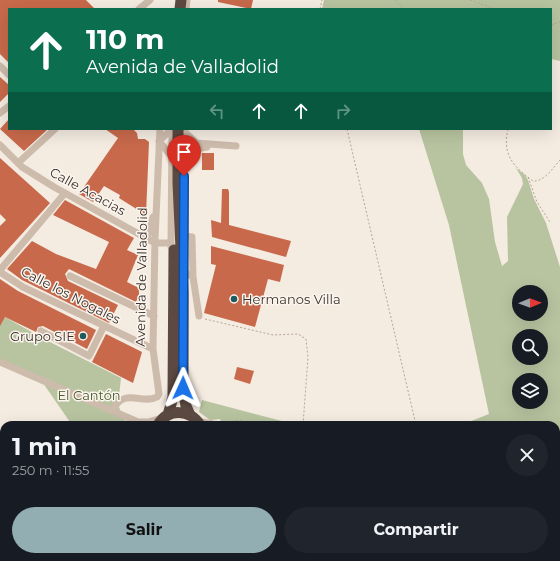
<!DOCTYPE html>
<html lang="es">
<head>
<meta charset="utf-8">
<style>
  body { margin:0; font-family:Montserrat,sans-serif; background:#20242c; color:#f1f3f6; height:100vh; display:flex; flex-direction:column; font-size:15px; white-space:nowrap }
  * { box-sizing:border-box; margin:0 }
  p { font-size:13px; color:#9ea1a6 }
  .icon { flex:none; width:22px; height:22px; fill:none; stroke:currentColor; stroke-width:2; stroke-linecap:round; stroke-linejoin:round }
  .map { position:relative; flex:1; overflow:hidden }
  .drawer { position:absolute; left:0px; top:421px; width:560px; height:140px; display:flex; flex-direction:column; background:#171b24; border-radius:12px 12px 0 0; box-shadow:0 4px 16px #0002 }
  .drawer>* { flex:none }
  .banner { position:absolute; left:8px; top:8px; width:544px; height:122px; border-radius:0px; box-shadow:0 4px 16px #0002; background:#0b6e4f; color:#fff; overflow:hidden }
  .needle { width:26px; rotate:89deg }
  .fabs { position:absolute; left:512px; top:285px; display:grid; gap:8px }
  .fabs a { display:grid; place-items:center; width:36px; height:36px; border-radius:50%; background:#171b24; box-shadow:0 4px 16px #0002; font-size:20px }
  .pin { position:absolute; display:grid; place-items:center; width:34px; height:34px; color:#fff; margin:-41px -17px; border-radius:50% 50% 50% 0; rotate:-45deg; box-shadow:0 0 4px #0007 }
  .pin .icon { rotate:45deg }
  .me { position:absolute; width:44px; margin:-22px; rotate:1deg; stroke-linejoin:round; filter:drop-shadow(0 0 3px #0008) }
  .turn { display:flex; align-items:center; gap:14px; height:84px; padding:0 12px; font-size:18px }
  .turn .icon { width:52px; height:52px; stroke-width:2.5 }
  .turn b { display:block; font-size:28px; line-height:34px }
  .lanes { display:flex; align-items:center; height:38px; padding:0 12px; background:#0003; justify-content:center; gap:20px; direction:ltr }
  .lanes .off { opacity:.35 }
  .round { display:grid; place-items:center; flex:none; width:42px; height:42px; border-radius:21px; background:#20242c }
  .head { display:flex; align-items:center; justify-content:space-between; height:68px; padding:0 12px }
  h1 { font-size:24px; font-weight:700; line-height:30px }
  .primary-button { display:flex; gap:8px; margin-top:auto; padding:8px 12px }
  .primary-button a { flex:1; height:46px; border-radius:24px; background:#92aeb2; color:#111; font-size:16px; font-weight:700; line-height:46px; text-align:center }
  .primary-button a+a { background:#20242c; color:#f1f3f6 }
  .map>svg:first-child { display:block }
  .green { fill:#b8c4a0; fill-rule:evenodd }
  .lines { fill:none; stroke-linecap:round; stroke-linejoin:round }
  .stream { stroke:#7fb0b2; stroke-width:1.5 }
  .building { fill:#c8694b }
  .path { stroke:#b9a596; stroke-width:1; stroke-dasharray:2 2; stroke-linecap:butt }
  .minor { stroke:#cdbbac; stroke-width:7 }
  .highway { stroke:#5c4a42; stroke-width:11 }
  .route-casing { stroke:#114b97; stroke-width:10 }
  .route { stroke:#1a73e8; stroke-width:7 }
  .poi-dot { fill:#1f5a5e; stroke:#fbf5ee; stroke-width:1.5 }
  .labels { text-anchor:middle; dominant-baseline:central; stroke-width:3; stroke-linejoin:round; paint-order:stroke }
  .street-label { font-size:13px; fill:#3b302b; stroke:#fbf5ee }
  .poi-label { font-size:13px; fill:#3b302b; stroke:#fbf5ee; text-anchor:start }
  .park-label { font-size:13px; fill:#4a5a2e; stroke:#fbf5ee }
</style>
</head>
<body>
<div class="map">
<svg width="560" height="561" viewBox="0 0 560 561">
  <rect width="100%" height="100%" fill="#f4ebe1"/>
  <!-- green -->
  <path class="green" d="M324,0H560V61L551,59V9H322Z
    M419,129H463V154L466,165L482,183L489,199L495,242L502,266L508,261L507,217L523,184L522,178L516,168L525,175L528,180L534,199L546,223L560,267V511L556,524V425H461L489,414L449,225ZM519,292H541V314H519ZM519,336H541V358H519ZM519,380H541V402H519Z
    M5,317L44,339L121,378L118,405L127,425H72L43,383L0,365V321Z
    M202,400L297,425H222L220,419L210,420L199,412Z
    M187,557H374L377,561H187Z
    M490,557H547L546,561H493Z"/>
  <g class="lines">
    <!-- stream -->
    <path class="stream" d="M556,511L560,499
      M541,561L542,557"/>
  </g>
  <!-- building -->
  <path class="building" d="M0,0H86L95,9H9V63L0,54Z
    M218,0H253L251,9L218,2Z
    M0,77L9,85V93L0,102Z
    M9,119V129H48L24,151L0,129Z
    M105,129L134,130L137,133L138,139H145L149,142L146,215L119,198L120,195L104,186L93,202L79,194L118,138Z
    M202,153H214V170H202Z
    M0,158L50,203L0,258V226L6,220L0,214Z
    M222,189H228L229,192V225L291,241L286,257L212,237L211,220L221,223Z
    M65,200L134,238L127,250L138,255L127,282L139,288V294L136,302L69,269L65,274L68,281L118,305L109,323L22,280L7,269L32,241L56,254L96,269L109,242L53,215Z
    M211,246L284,265L280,282L268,279L255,327L204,313L216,265L211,264Z
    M0,279L18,291L96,330L87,349L43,326L38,327L36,332L5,317L0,326Z
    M106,334L142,352L133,383L92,362Z
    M237,367L254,371L250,384L234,379Z"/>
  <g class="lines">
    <!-- path -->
    <path class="path" d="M395,0L404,9
      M470,0L495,9
      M320,9L322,0
      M551,25L560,22
      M347,129L416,425
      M508,129C502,155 513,166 533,181C544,182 553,168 560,160
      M528,177L537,202L550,222
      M205,319L273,335L298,334L306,339L308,357L303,425
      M224,423L240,420L254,425
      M254,424L265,422L277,425
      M239,557L241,561
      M356,557L357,561
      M388,557L390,561
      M322,561L338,557"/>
    <!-- minor -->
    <path class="minor" d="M139,9L150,0
      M186,9L187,0
      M0,66L9,75
      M0,113L9,106
      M172,129L159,141L172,157
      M184,129V207
      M184,131L196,143L236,146
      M0,145L22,167L54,187L155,243H171
      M184,160L196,149L207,147
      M18,163L55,129
      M184,236L192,237L193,277
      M147,238L153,217
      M171,247L172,129
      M0,270L65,193
      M0,272L23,287L153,349
      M184,272L193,277L199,316
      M70,276L154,316
      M41,331L89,356L104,326
      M0,362L145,425
      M113,410C124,387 142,405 157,397L159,394L153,349L155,238L160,129
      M197,421L218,425
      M140,422H148L162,418"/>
    <!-- highway -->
    <path class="highway" d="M180,9L181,0
      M178,129V183L183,293V388L186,406L190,415
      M168,415L173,397L174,250
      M158,425C168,408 190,409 200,425
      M178,561V557"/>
  </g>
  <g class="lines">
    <defs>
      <path id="route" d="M183,388L184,176"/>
    </defs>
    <!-- route casing -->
    <use href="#route" class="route-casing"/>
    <!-- route -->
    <use href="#route" class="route"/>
  </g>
  <!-- markers -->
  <g class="poi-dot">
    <circle cx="234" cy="299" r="4"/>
    <circle cx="83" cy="336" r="4"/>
  </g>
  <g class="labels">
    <!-- street labels -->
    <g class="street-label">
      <text transform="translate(88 191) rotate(29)">Calle Acacias</text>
      <text transform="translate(141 277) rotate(-89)">Avenida de Valladolid</text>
      <text transform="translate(71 295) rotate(27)">Calle los Nogales</text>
    </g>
    <!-- poi labels -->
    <g class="poi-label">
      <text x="242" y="299">Hermanos Villa</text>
      <text x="75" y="336" text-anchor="end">Grupo SIE</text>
    </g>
    <!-- park labels -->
    <g class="park-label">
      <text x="89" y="395">El Cantón</text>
    </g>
  </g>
</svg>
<div class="fabs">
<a><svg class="needle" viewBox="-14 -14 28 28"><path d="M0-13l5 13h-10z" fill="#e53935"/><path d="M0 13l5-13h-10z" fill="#9ea1a6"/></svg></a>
<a><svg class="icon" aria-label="search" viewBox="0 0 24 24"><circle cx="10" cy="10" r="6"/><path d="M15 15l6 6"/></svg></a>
<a><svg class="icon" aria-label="layers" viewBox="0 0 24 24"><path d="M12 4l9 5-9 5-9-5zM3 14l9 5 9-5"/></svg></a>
</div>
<div class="pin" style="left:184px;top:176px;background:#d93025"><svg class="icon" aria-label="arrive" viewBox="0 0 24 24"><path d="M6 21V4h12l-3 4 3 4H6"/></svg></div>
<svg class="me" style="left:183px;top:388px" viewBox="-20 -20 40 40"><path d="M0-17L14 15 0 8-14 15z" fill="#1a73e8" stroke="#fff" stroke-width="4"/></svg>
<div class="banner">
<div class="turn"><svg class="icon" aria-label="ahead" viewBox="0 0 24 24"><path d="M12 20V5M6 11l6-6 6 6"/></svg><div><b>110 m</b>Avenida de Valladolid</div></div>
<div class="lanes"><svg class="icon off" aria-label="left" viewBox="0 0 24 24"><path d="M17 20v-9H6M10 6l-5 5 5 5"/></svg><svg class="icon" aria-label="ahead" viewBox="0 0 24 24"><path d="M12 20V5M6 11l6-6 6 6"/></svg><svg class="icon" aria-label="ahead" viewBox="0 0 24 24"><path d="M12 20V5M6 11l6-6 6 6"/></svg><svg class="icon off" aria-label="right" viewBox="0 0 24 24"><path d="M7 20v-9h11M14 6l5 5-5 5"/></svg></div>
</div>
<section class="drawer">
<div class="head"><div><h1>1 min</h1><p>250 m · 11:55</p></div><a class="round"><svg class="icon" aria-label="close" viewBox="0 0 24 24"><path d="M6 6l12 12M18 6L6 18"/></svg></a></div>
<div class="primary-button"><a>Salir</a><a>Compartir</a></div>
</section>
</div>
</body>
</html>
